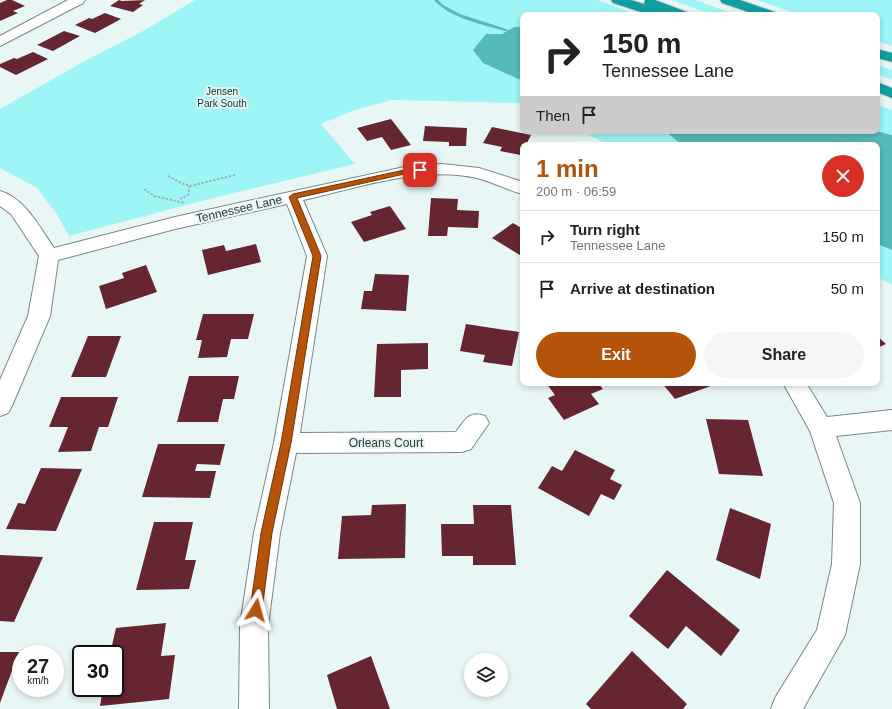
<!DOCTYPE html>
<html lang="en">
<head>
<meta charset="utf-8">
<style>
  body { margin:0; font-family:Helvetica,sans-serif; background:#f6f6f6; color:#222; height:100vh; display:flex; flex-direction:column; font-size:15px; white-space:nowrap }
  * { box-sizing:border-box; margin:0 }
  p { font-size:13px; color:#767676 }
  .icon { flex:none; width:22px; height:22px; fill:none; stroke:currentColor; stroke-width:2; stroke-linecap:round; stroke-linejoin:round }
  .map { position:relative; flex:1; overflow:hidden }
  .panel { position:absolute; left:520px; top:142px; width:360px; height:244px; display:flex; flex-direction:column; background:#fff; border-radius:8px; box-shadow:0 2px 6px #0003 }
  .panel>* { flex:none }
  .hud { position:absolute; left:520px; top:12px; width:360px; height:122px; border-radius:8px; box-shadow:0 2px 6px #0003; background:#fff; color:#222; overflow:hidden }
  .controls { position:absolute; left:464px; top:653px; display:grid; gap:8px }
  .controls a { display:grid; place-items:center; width:44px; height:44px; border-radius:50%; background:#fff; box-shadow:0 2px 6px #0003; font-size:20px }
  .speed { position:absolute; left:12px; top:645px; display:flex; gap:8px; font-size:20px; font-weight:700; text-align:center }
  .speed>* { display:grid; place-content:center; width:52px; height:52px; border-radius:50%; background:#fff; box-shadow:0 2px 6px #0003; line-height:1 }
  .speed small { font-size:10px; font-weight:400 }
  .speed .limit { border:2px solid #111; border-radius:6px; background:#fff; color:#111 }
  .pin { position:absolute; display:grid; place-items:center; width:34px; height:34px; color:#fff; margin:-17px; border-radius:8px; box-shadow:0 2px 6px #0006 }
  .me { position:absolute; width:44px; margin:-22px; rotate:8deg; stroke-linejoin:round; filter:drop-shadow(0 0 3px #0008) }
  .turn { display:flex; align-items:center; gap:14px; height:84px; padding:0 16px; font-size:18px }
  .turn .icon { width:52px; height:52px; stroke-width:2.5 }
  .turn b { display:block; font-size:28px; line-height:34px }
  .then { display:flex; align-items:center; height:38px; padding:0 16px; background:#0003; gap:8px; font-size:15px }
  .round { display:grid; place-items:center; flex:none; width:42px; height:42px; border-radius:21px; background:#f6f6f6 }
  .summary { display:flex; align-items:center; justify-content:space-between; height:68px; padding:0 16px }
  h1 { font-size:24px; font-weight:600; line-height:30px; color:#b45309 }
  .action { display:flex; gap:8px; margin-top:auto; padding:8px 16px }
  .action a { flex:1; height:46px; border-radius:24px; background:#b45309; color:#fff; font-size:16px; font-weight:600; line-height:46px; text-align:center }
  .action a+a { background:#f6f6f6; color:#222 }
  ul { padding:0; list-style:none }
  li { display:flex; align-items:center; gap:12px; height:52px; padding:0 16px; border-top:1px solid #e0e0e0 }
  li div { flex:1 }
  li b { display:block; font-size:15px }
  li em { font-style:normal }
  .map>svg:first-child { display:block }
  .green { fill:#9ef5f6 }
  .water { fill:#56b9ba }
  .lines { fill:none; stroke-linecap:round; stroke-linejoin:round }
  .stream { fill:#56b9ba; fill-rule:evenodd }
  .building { fill:#662631 }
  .minor-casing { stroke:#7b8888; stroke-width:2 }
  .motorway-casing { stroke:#d2d3d3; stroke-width:2 }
  .path { stroke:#a5b0b0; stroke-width:2; stroke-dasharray:2.5 1.5; stroke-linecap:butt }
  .minor { fill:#fff; fill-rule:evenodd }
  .motorway { fill:#109e9f; fill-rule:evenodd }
  .route { fill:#b45309; stroke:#753606 }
  .labels { text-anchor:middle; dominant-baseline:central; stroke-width:4; stroke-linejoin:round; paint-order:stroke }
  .far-park-label { font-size:10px; fill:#053738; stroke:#e8f6f6 }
  .street-label { font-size:12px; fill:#313737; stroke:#e8f6f6 }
</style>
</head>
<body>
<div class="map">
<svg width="892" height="709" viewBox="0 0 892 709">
  <rect width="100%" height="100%" fill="#e8f6f6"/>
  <!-- green -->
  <path class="green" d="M195,0H598L638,15H523V27H514L502,34H486L519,80L523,81V103L392,100L355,110L321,124L355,164L213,198L69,236L56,213L36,187L0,168V109L83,62L145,30Z
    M672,0H695L738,15H713Z
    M757,0H892V46L877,41V15H800Z
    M877,65L892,70V80L877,74Z
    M877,105L892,110V135L876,131Z
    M581,131H665L682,145H609Z
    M877,244L892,250V285L877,277Z"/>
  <!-- water -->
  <path class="water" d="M514,27H523V81L483,63L473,50L486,34H502Z
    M665,131H876L892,135V250L877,244V145H682Z"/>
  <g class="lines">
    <!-- stream -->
    <path class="stream" d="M434,0H438L443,5L460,14L509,30L505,31C482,24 451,19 434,0Z"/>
  </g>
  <!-- building -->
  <path class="building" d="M7,0H12L25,6L13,11L18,13L0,21V3Z
    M119,0L122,1L145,0L139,4L143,5L133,12L110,6Z
    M105,13L121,19L95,33L75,25L89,18L92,19Z
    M64,31L80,36L53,51L37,45Z
    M33,52L48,59L16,75L0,67V64L14,58L17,59Z
    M391,119L411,145L391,150L382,137L367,141L357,128Z
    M425,126L467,128L466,146H449V142L423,141Z
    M492,127L531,135L526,145H523L520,155L500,151L502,147L483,143Z
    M431,198L458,199L457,210L479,211L478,228L448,227L447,236H428Z
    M390,206L406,229L364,242L351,222L372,215L370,212Z
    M513,223L523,229V257L492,238Z
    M256,244L261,262L208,275L202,250L224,245L226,251Z
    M146,265L157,292L106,309L99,286L124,278L122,273Z
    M375,274L409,275L406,311L361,309L364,291H372Z
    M203,314H254L248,339H231L227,357L198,358L202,340H196Z
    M466,324L519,332L512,366L483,362L485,355L460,351Z
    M88,336H121L106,377H71Z
    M877,336L886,344L877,348Z
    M428,343V369L401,370V397H374L377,344Z
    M189,376H239L234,399H223L218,422H177Z
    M546,383H598L603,389L591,394L599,404L564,420L548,398L555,395Z
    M662,383H719L675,399Z
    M61,397H118L108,427H99L91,451L58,452L68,427H49Z
    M706,419L748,420L763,476L719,474Z
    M158,444H225L220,465L197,464L195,471H216L210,498L142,497Z
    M575,450L615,470L610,479L622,485L614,500L601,494L589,516L538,488L552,466L562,471Z
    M41,468L82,469L56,531L6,529L18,503L25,504Z
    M406,504L405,558L338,559L342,516L371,515L372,505Z
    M473,505H511L516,565H473V556H442L441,524H474Z
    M730,508L771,524L760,579L716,560Z
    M154,522H193L185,560H196L189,589L136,590Z
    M0,555L43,557L14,622L0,621Z
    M667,570L740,630L721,656L686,626L668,649L629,616Z
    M166,623L161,656L175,655L169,699L100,706L103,688H115V654H110L116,628Z
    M632,651L687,704L683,709H591L586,704Z
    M0,652H19L0,703Z
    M371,656L390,709H337L327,675Z"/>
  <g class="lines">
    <defs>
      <path id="minor" d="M68,0H85L83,3L0,46V36Z
        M442,164L479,168L523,182V194C507,190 493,182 477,178C422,165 357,188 303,200L327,256L300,433L456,432C465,420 469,410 485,416L489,423L471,449L462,452L296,453L280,533L268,626L269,709H239L240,626L254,533L274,443L307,256L287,204L175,229L58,260L50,316L12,406L8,413L0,416V380L28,316L39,256L11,214L0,206V191C25,198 40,228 54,248L175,217L409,166Z
        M783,383H806L827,417L892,410V430L836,436L860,503V564L845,635L803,709H771L775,698L817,630L832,564L834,503L810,431Z"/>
      <path id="motorway" d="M611,0H631L644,4L645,0H655L687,12L689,15H650L613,3Z
        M720,0H740L775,12L777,15H757L722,3Z
        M877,49L892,53V62L877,58Z
        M877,82L892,88V98L877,92Z"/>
    </defs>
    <!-- minor casing -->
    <use href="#minor" class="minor-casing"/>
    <!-- motorway casing -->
    <use href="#motorway" class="motorway-casing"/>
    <!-- path -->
    <path class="path" d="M168,176L181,183L190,186L235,175
      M144,189L154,196L185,203
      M180,199L188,195L190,185"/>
    <!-- minor -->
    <use href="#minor" class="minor"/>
    <!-- motorway -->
    <use href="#motorway" class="motorway"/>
  </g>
  <!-- route -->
  <path class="route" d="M420,168L424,170L423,172L409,173L297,198L321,256L291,443L272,533L262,610L260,614L256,616L252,614L250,610L261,533L281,443L313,256L289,197L293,194L409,169Z"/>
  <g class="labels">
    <!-- far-park labels -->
    <g class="far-park-label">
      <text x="222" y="91">Jensen<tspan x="222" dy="12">Park South</tspan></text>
    </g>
    <!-- street labels -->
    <g class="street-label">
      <text transform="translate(239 209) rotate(-13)">Tennessee Lane</text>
      <text x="386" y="443">Orleans Court</text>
    </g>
  </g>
</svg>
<div class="controls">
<a><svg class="icon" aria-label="layers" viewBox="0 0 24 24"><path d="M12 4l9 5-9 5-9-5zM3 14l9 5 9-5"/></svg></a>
</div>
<div class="speed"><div>27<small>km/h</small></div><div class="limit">30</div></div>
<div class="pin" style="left:420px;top:170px;background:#d93025"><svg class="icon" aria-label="arrive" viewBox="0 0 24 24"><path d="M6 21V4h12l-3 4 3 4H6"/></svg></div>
<svg class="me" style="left:256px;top:610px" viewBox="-20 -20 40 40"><path d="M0-17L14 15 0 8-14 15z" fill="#b45309" stroke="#fff" stroke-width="4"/></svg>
<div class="hud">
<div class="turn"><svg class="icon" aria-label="right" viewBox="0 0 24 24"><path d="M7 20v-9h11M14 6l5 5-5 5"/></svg><div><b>150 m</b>Tennessee Lane</div></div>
<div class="then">Then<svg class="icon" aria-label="arrive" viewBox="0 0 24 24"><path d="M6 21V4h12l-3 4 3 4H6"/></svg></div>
</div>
<section class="panel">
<div class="summary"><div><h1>1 min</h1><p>200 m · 06:59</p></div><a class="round" style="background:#d93025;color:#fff"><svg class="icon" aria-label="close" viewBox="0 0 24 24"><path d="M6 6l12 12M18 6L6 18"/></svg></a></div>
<ul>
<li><svg class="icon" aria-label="right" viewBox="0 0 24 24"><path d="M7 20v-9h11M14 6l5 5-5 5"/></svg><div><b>Turn right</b><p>Tennessee Lane</p></div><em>150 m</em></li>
<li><svg class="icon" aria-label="arrive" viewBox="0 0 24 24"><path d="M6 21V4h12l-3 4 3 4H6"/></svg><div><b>Arrive at destination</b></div><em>50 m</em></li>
</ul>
<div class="action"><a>Exit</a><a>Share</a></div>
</section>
</div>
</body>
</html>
